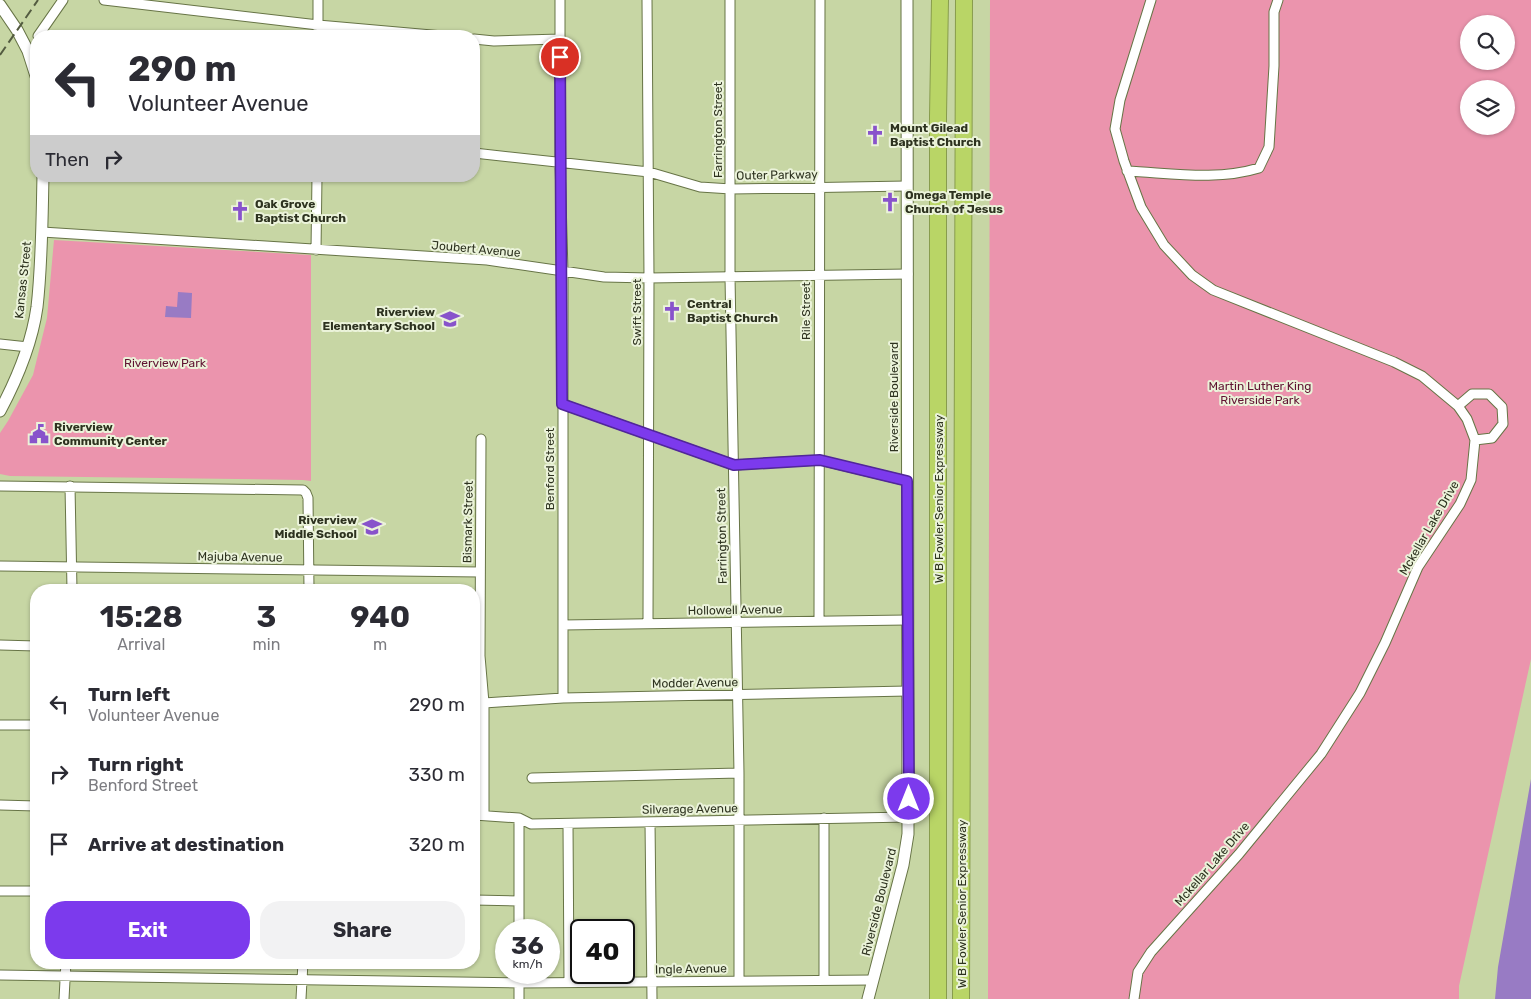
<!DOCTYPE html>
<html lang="en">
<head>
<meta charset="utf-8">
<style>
  body { margin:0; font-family:Rubik,sans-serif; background:#f2f2f3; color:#2b2b33; height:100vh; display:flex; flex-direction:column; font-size:19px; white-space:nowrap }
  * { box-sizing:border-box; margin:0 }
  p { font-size:16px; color:#7c7c81 }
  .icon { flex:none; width:28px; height:28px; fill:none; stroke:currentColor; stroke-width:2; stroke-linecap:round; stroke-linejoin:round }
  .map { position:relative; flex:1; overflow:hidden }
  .panel { position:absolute; left:30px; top:584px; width:450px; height:385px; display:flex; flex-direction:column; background:#fff; border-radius:20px; box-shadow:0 1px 4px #0004 }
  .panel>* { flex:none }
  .hud { position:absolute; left:30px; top:30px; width:450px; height:152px; border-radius:20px; box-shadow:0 1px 4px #0004; background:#fff; color:#2b2b33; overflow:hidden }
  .buttons { position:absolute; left:1460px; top:15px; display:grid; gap:10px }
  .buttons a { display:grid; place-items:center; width:55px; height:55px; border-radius:50%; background:#fff; box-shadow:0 1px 4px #0004; font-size:25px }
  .speed { position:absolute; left:495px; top:919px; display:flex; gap:10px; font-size:25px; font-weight:700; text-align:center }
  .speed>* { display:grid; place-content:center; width:65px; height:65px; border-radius:50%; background:#fff; box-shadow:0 1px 4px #0004; line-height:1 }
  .speed small { font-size:12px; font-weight:400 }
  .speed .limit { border:2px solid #111; border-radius:8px; background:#fff; color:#111 }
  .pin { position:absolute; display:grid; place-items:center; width:42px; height:42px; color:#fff; margin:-21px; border:2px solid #fff; border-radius:50%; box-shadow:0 1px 5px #0007 }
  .me { position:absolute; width:55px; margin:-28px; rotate:0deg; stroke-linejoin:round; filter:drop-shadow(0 0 4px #0008) }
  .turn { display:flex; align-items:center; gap:18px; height:105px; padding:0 15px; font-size:22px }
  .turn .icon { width:65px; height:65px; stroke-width:2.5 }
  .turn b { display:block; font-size:35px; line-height:42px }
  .then { display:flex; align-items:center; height:48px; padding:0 15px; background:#0003; gap:10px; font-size:19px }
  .eta { display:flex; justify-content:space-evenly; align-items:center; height:85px; text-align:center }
  .eta b { font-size:30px; font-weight:700; line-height:35px }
  .cta { display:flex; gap:10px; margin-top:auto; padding:10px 15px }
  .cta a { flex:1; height:58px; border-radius:20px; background:#7c3aed; color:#fff; font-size:20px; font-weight:700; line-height:58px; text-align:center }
  .cta a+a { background:#f2f2f3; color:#2b2b33 }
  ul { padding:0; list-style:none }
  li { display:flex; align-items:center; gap:15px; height:70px; padding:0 15px }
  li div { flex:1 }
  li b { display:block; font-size:19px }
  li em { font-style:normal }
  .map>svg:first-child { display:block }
  .green { fill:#eb94ad; fill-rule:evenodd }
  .water { fill:#987bc4 }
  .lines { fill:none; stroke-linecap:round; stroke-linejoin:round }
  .minor-casing { stroke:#677446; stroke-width:11 }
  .tertiary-casing { stroke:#677446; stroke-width:13 }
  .motorway-casing { stroke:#889c4d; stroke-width:18 }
  .minor { stroke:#fff; stroke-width:9 }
  .tertiary { stroke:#fff; stroke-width:11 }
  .motorway { stroke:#b9d566; stroke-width:16 }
  .rail { stroke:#535b40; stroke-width:2; stroke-dasharray:10 5; stroke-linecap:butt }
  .route-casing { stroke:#51269a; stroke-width:12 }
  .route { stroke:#7c3aed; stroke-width:9 }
  .labels { text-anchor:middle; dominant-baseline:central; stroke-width:4; stroke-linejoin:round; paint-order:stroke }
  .poi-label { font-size:12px; font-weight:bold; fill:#2d321f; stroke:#ebf3da; text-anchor:start }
  .street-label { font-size:12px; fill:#2d321f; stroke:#ebf3da }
  .park-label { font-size:12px; fill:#601332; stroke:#ebf3da }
</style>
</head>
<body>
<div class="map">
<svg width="1531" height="999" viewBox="0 0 1531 999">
  <rect width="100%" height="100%" fill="#c7d6a4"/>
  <!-- green -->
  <path class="green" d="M990,0H1531V659L1459,986V999H988ZM1469,24H1506V61H1469ZM1469,89H1506V126H1469Z
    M54,240L311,255V481L303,480L10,476L0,474V433L8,421L33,375L47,318Z"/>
  <!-- water -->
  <path class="water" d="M178,292L192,293L191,318L165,317L166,306L177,307Z
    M1531,779V999H1495L1498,967Z"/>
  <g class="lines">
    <defs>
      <path id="minor" d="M104,0L318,25L443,36
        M560,0V162L563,272V698
        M647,0L649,278L648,623
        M730,0V277L739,773V981
        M38,36L63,0
        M318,36V0
        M474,39L494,41L560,39
        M474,153L649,172L700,187L731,189L907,186
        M1127,171C1171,173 1217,181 1259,168L1269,147L1274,66V12L1278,0
        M42,232L487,260L604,277L649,278L908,274
        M316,250L317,176
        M0,344L28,347
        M562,404L734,465L819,460L907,481
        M1458,406L1472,394H1489L1502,407L1503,424L1492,438L1475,440
        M481,439L480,656L484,703V815
        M0,486L303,490L306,493L308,498L309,590
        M70,486L72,590
        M0,566L480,572
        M819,621L820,0
        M563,625L907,620
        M0,645L36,646
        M484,703L563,698L908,691
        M0,725H36
        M532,778L739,773
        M0,805L36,806
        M474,815L519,818L531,824L909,817
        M824,818V980
        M650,822L652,999
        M568,824L569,982
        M0,891H36
        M474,900L518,901
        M519,930V818
        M0,975L519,983L872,980
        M64,999L66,962
        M301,999L303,962
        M519,999V972
        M1134,999L1138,972L1151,952L1239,854L1321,754L1360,693L1385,643L1418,567L1460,504L1471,480L1475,440L1467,419L1458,406L1422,376L1394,362L1213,290L1192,275L1164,245L1141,207L1124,161L1115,129L1120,100L1151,0"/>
      <path id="tertiary" d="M0,5L17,30L28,51L36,76
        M0,411C17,379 32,343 37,307C42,264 42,219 43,176
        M868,999L903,865L908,834L907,0"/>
      <path id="motorway" d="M938,999V116L940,0
        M961,999L964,0"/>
    </defs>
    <!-- minor casing -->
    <use href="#minor" class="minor-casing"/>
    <!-- tertiary casing -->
    <use href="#tertiary" class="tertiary-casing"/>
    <!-- motorway casing -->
    <use href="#motorway" class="motorway-casing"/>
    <!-- minor -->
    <use href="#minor" class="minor"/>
    <!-- tertiary -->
    <use href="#tertiary" class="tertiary"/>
    <!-- motorway -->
    <use href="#motorway" class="motorway"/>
    <!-- rail -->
    <path class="rail" d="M0,55L38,0"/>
  </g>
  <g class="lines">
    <defs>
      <path id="route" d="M560,57C561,172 562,288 562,404L734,465L820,460L907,481L909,799"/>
    </defs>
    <!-- route casing -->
    <use href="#route" class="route-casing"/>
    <!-- route -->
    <use href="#route" class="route"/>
  </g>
  <!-- icons -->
  <defs>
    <symbol id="church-bare" viewBox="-9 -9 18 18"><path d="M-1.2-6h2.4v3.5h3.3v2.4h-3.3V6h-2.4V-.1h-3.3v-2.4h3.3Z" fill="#8853cb" stroke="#ebf3da" stroke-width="2.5" paint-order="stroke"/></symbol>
    <symbol id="school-bare" viewBox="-9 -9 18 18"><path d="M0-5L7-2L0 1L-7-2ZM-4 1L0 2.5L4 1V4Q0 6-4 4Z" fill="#8853cb" stroke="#ebf3da" stroke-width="2.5" paint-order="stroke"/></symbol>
    <symbol id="civic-bare" viewBox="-9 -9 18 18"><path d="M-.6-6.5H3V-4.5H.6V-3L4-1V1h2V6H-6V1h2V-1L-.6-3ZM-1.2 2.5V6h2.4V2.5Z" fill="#8853cb" stroke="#ebf3da" stroke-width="2.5" paint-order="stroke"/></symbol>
  </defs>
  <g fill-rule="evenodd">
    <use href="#church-bare" x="861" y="121" width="28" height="28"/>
    <use href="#church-bare" x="876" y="188" width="28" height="28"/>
    <use href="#church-bare" x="226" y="197" width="28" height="28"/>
    <use href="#church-bare" x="658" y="297" width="28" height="28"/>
    <use href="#school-bare" x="436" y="305" width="28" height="28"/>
    <use href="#civic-bare" x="25" y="420" width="28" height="28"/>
    <use href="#school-bare" x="358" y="513" width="28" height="28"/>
  </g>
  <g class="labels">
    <!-- poi labels -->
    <g class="poi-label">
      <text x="890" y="128">Mount Gilead<tspan x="890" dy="14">Baptist Church</tspan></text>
      <text x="905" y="195">Omega Temple<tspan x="905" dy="14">Church of Jesus</tspan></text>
      <text x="255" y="204">Oak Grove<tspan x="255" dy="14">Baptist Church</tspan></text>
      <text x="687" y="304">Central<tspan x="687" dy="14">Baptist Church</tspan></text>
      <text x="435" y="312" text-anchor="end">Riverview<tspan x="435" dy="14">Elementary School</tspan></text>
      <text x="54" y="427">Riverview<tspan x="54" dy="14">Community Center</tspan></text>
      <text x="357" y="520" text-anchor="end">Riverview<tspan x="357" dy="14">Middle School</tspan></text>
    </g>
    <!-- street labels -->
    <g class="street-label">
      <text transform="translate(718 130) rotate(-90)">Farrington Street</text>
      <text transform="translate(777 175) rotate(-1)">Outer Parkway</text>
      <text transform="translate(476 249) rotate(5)">Joubert Avenue</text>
      <text transform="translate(23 280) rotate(-84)">Kansas Street</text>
      <text transform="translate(806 311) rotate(-90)">Rile Street</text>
      <text transform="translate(637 312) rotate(-90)">Swift Street</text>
      <text transform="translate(894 397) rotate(-90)">Riverside Boulevard</text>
      <text transform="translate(550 469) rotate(-90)">Benford Street</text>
      <text transform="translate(939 499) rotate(-90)">W B Fowler Senior Expressway</text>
      <text transform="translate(468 522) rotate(-89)">Bismark Street</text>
      <text transform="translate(1429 528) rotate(-60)">Mckellar Lake Drive</text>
      <text transform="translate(722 536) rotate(-91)">Farrington Street</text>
      <text transform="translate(240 557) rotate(1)">Majuba Avenue</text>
      <text transform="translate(735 610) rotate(-1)">Hollowell Avenue</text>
      <text transform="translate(695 683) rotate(-1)">Modder Avenue</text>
      <text transform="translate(690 809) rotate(-1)">Silverage Avenue</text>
      <text transform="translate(1212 864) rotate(-49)">Mckellar Lake Drive</text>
      <text transform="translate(879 902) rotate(-76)">Riverside Boulevard</text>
      <text transform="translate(962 904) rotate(-90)">W B Fowler Senior Expressway</text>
      <text transform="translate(691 969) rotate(-1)">Ingle Avenue</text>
    </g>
    <!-- park labels -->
    <g class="park-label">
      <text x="165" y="363">Riverview Park</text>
      <text x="1260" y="386">Martin Luther King<tspan x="1260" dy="14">Riverside Park</tspan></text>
    </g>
  </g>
</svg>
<div class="buttons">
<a><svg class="icon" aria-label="search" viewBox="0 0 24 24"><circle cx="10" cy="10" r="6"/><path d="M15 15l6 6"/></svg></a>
<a><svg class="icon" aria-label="layers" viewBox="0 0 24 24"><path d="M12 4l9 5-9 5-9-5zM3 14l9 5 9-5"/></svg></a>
</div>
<div class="speed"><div>36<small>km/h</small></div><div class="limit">40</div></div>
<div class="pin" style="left:560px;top:57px;background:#d93025"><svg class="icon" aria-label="arrive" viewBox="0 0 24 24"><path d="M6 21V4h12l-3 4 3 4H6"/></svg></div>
<svg class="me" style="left:909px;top:799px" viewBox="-20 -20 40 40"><circle r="17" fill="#7c3aed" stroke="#fff" stroke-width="3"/><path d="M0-11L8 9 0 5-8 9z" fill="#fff"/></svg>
<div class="hud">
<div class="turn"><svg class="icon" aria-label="left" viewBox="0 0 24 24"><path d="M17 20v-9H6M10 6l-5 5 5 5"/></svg><div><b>290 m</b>Volunteer Avenue</div></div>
<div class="then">Then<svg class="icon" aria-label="right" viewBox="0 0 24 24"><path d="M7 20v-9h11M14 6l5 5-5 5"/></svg></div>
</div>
<section class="panel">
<div class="eta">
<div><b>15:28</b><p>Arrival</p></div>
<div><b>3</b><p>min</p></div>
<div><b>940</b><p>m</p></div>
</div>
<ul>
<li><svg class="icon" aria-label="left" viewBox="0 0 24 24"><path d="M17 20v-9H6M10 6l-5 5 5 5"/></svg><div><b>Turn left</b><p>Volunteer Avenue</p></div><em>290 m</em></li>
<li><svg class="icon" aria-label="right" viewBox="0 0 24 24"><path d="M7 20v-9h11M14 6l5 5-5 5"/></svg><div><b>Turn right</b><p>Benford Street</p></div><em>330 m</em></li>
<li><svg class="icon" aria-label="arrive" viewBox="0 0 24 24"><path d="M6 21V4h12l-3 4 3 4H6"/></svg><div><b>Arrive at destination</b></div><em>320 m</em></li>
</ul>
<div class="cta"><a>Exit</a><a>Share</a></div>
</section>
</div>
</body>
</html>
